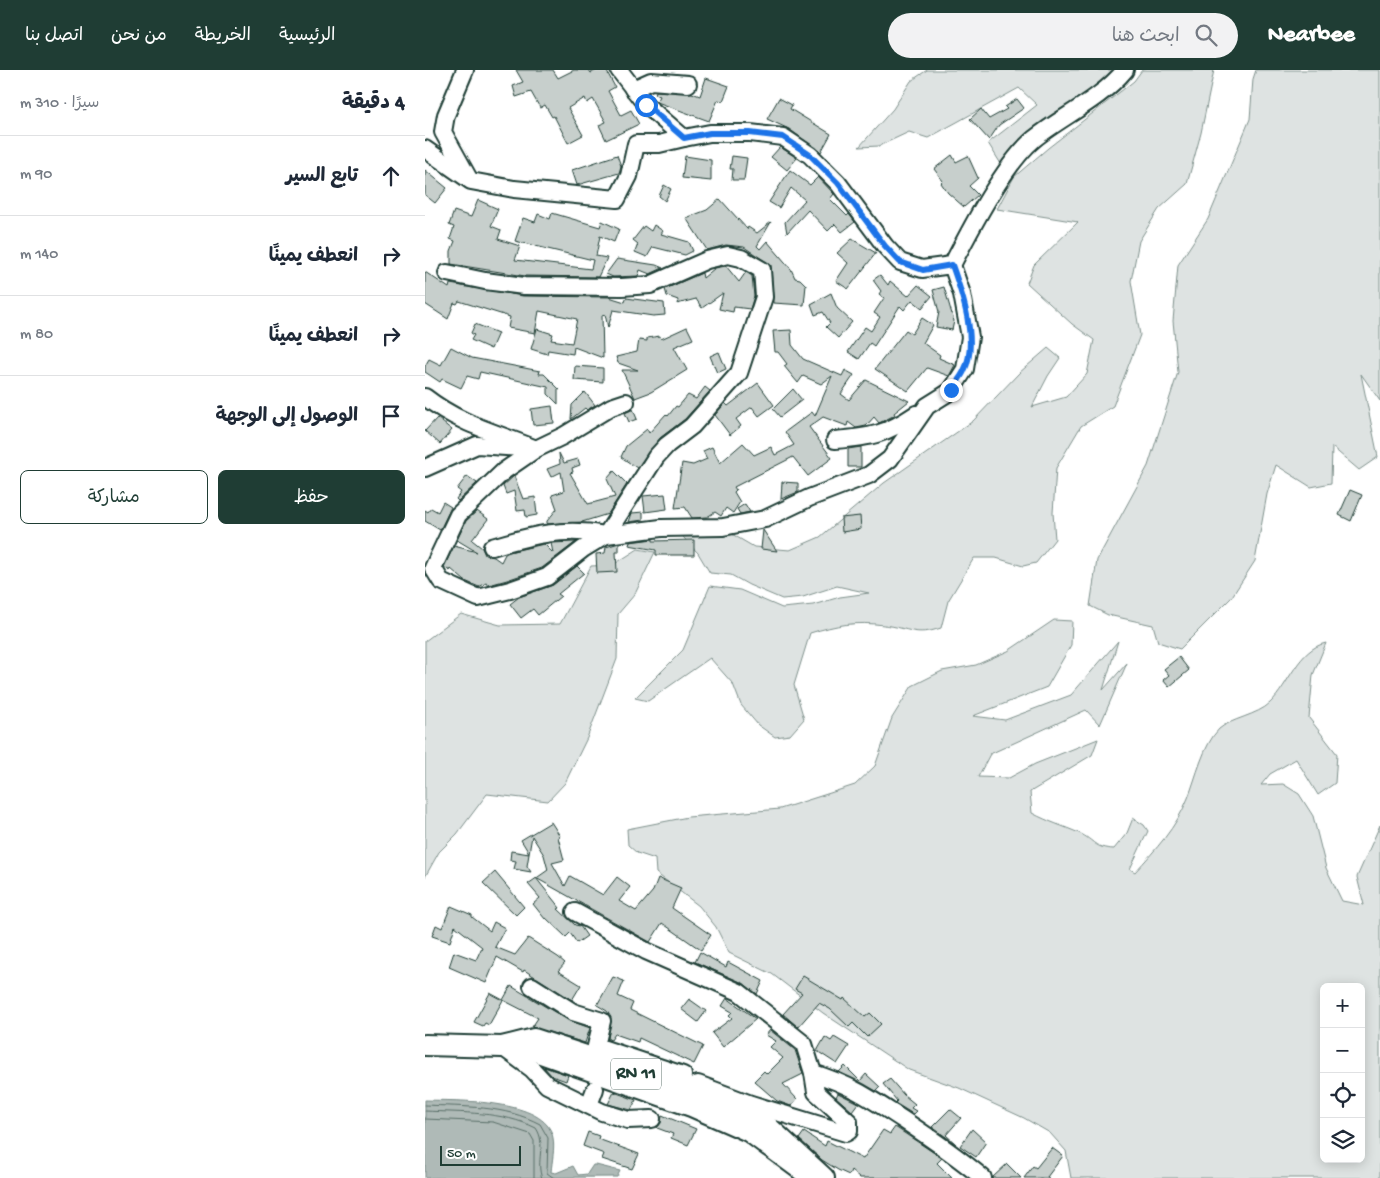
<!DOCTYPE html>
<html lang="ar">
<head>
<meta charset="utf-8">
<style>
	body { margin:0; font-family:"Gochi Hand","Playpen Sans Arabic",sans-serif; background:#f2f2f3; color:#1f2937; direction:rtl }
	.controls { position:absolute; right:15px; bottom:15px; display:grid; overflow:hidden; border-radius:8px; box-shadow:0 2px 12px #0003 }
	.controls button { width:45px; height:45px; display:grid; place-items:center; padding:0; border:0; border-bottom:1px solid #e0e1e3; background:#fff; color:#1f2937; font:25px sans-serif }
	.scale { position:absolute; left:15px; bottom:12px; width:81px; box-sizing:border-box; padding-left:5px; border:2px solid #1f3d34; border-top:0; font-size:14px; line-height:18px; white-space:nowrap; color:#1f3d34; -webkit-text-stroke:4px #fff; paint-order:stroke }
	.stop { position:absolute; width:15px; height:15px; margin:-11px; border:4px solid #1a73e8; border-radius:50%; background:#fff }
	.stop.end { background:#1a73e8; border-color:#fff; box-shadow:0 1px 5px #0008 }
	.list { margin:0; padding:0; list-style:none }
	h2 { display:flex; justify-content:space-between; align-items:center; height:65px; margin:0; padding:0 20px; font-size:21px }
	h2 small { font-size:16px; font-weight:400; color:#747a83 }
	.list li { display:grid; grid-template-columns:32px 1fr auto; gap:15px; align-items:center; box-sizing:border-box; height:80px; padding:0 20px; border-top:1px solid #e0e1e3 }
	.list b { display:block; font-size:19px; white-space:nowrap }
	.list em { font-size:16px; font-style:normal; color:#747a83 }
	.actions { display:flex; gap:10px; padding:15px 20px }
	.actions a { flex:1; padding:11px 0; border:1px solid #1f3d34; border-radius:8px; text-align:center; font-size:18px; color:#1f3d34 }
	.actions .main { background:#1f3d34; color:#fff }
	.icon { flex:none; width:28px; height:28px; fill:none; stroke:currentColor; stroke-width:2; stroke-linecap:round; stroke-linejoin:round }
	.map { position:relative; flex:none; width:955px; height:1108px; overflow:hidden; direction:ltr }
	header { display:flex; align-items:center; gap:30px; box-sizing:border-box; height:70px; padding:0 25px; background:#1f3d34; color:#fff }
	header strong { font-size:24px }
	nav { display:flex; gap:28px; margin-inline-start:auto; font-size:18px }
	.search { width:350px; height:45px; background:#f2f2f3; display:flex; align-items:center; gap:12px; box-sizing:border-box; padding:0 18px; border-radius:28px; color:#747a83; font-size:19px }
	main { display:flex }
	aside { flex:1; background:#fff }
	.map>svg:first-child { display:block }
	.green { fill:#dee3e2; stroke:#7e908b; fill-rule:evenodd }
	.water { fill:#afbab7; stroke:#758883 }
	.lines { fill:none; stroke-linecap:round; stroke-linejoin:round }
	.shore { stroke:#596f68; stroke-width:1 }
	.building { fill:#c7cfcc; stroke:#1f3d34 }
	.minor-casing { stroke:#1f3d34; stroke-width:20 }
	.major-casing { stroke:#1f3d34; stroke-width:24 }
	.minor { stroke:#fff; stroke-width:16 }
	.major { stroke:#fff; stroke-width:20 }
	.route { stroke:#1a73e8; stroke-width:6 }
	.labels { text-anchor:middle; dominant-baseline:central; stroke-width:4; stroke-linejoin:round; paint-order:stroke }
	.shield { fill:#fff; stroke:#627771; stroke-width:1 }
	.shield-label { font-size:18px; font-weight:bold; fill:#1f3d34 }
</style>
</head>
<body>
<header>
<strong>Nearbee</strong>
<div class="search"><svg class="icon" aria-label="search" viewBox="0 0 24 24"><circle cx="10" cy="10" r="6"/><path d="M15 15l6 6"/></svg>ابحث هنا</div>
<nav><a>الرئيسية</a><a>الخريطة</a><a>من نحن</a><a>اتصل بنا</a></nav>
</header>
<main>
<div class="map">
<svg width="955" height="1108" viewBox="0 0 955 1108">
	<rect width="100%" height="100%" fill="#fff"/>
	<filter id="ink" filterUnits="userSpaceOnUse"><feTurbulence type="fractalNoise" baseFrequency=".02" numOctaves="2"/><feDisplacementMap in="SourceGraphic" scale="10" xChannelSelector="R" yChannelSelector="G"/><feConvolveMatrix kernelMatrix="1 2 1 2 8 2 1 2 1" color-interpolation-filters="sRGB"/></filter>
	<g filter="url(#ink)">
		<g class="green">
			<path d="M502 0H690L673 16 628 48 576 94 563 73 612 35 594 18 503 68 484 62 454 76 434 77 468 39 486 11Z"/>
			<path d="M717 0H789L776 63 762 114 734 139 714 171 706 211 715 265 688 336 656 356 631 398 628 443 630 469 611 493 598 496 571 488H549L523 531 516 558C489 567 485 558 459 555 431 551 411 555 385 563L369 615 379 649 365 665 350 667 333 655 316 635 308 614 285 588 223 631 210 628 258 580 285 516 315 520 357 538 388 535 415 527 444 523 412 516 378 527 357 529 324 515 306 505 285 503 273 483 258 467 266 460 293 456 329 477 365 480 395 467 459 413 548 351 594 303 623 278 635 288 623 306 607 337 641 327 662 304 669 270 647 254 602 213 609 195 653 152 572 139 589 107 623 78 709 11Z"/>
			<path d="M831 0H955V331L936 304 953 387 934 400 907 377 906 413 886 417 851 395 842 424 830 491 806 528 755 579 733 572 728 555 683 545 665 536 672 490 723 396 753 302 748 251 753 195 783 149 825 49 828 9Z"/>
			<path d="M213 479 230 482 210 524 193 544 192 589 162 668 140 713 123 731 62 724 32 764 14 782 0 807V571L36 544 75 555 135 554 166 496 188 495Z"/>
			<path d="M629 550 647 551 646 575 622 617 548 646 580 650 646 625 693 571 678 620 702 593 675 655 661 640 565 684 553 707 584 708 610 694 673 669 667 685 605 722 607 743C624 752 638 756 654 763 671 771 668 778 689 779L702 763 708 748 719 755 723 761 705 799 710 802C731 779 751 758 763 728 771 708 778 675 794 659 805 649 833 645 845 633 864 615 873 579 901 573L888 605 884 648 912 684 910 713 893 725 871 689 845 704 836 715 858 714 874 724 888 746 901 798 917 831 939 835 932 807 955 755V1108H646L641 1081 625 1063 599 1048 534 1018 484 1000 398 943 347 904 304 883 291 857 274 836 231 803 230 789 212 783 203 775 202 759 263 747 355 739 430 715 450 696 467 648 487 616 517 601 551 595 583 581ZM899 917H936V1089H899Z"/>
		</g>
		<path class="water" d="M0 1030C30 1031 122 1028 128 1068 130 1078 127 1091 126 1102L131 1103 148 1096 153 1105 162 1104 168 1095H171L195 1101 192 1107 0 1108Z"/>
		<g class="lines">
			<g class="shore">
				<path d="M0 1035C39 1037 79 1035 115 1054L123 1068 122 1103 129 1108"/>
				<path d="M0 1041C37 1043 77 1041 111 1058 122 1074 110 1092 117 1108"/>
				<path d="M0 1049 68 1052 105 1064 109 1071V1108"/>
			</g>
		</g>
		<g class="building">
			<path d="M91 0H128L133 8 149 0H164L166 3 172 0H181L190 17 183 21 196 45 206 40 214 54 181 70 174 55 181 52 168 29 162 33 160 28 143 38 158 65 143 73 129 46 127 47 120 35 115 38 106 22 91 27 88 16 98 12Z"/>
			<path d="M281 8 304 16 298 31 293 30 284 51 232 32 235 26 230 24 231 21 267 23 275 26Z"/>
			<path d="M354 28 367 35 365 39 406 64 396 82 364 59 342 49Z"/>
			<path d="M592 29 599 38 574 55 564 70 545 49 556 39 564 49 582 39 580 37Z"/>
			<path d="M355 77 372 88 362 100 346 87Z"/>
			<path d="M192 85 196 96 194 103 152 115 147 100Z"/>
			<path d="M527 85 531 92 543 86 553 108 544 116 553 125 539 137 523 123 516 113 518 111 509 99Z"/>
			<path d="M260 86 286 90V111L257 108Z"/>
			<path d="M307 86 322 88 319 110H307L308 99H305Z"/>
			<path d="M0 100 22 118 10 133 0 125Z"/>
			<path d="M365 100 385 115 393 107 409 124 405 129 422 146 424 144 430 152 417 162 410 154 403 161 383 140 362 163 360 152 380 130 366 118 354 138 344 132Z"/>
			<path d="M239 115 246 119 240 131 234 126Z"/>
			<path d="M295 129 322 159 323 157 332 163 346 152 332 176 335 179 342 171 366 199 370 208 375 209 381 215 379 235 348 233 346 195 319 177 301 175 282 180 261 148 282 140Z"/>
			<path d="M53 130 73 139 66 156 76 160 73 169 95 176 90 190 166 199 168 190 90 171 98 148 110 152 113 144 125 149 127 143 175 157 177 151 194 159 189 172 175 166 171 186 182 188 173 207 100 206 26 194V181L30 171 25 169 29 157 24 155 29 141 46 147Z"/>
			<path d="M229 155 238 161 236 164 264 172 268 181 260 185 228 177 222 187 210 182 213 174 208 170 219 156 226 161Z"/>
			<path d="M427 169 451 183 423 219 411 211 423 193 412 183Z"/>
			<path d="M192 189 231 195 238 198 225 204 215 200 213 206 188 207 181 204Z"/>
			<path d="M301 196 314 212 321 202 327 206 329 226 325 239 309 237 308 242 294 239 298 223 277 238 271 229 252 234 253 230 242 226 240 219 277 203 278 208 290 198Z"/>
			<path d="M0 202 24 218 25 214 98 226 184 227 200 232 201 228 239 233 240 245 228 246 188 240 183 258 180 244 177 245 178 288 149 277 148 284 123 280 122 284 106 279 112 259 128 264 126 270 147 273 152 249 114 241 110 263 83 258 85 247 34 231 32 234 29 233 23 249 0 234Z"/>
			<path d="M455 205 463 215 465 211 483 226 493 215 507 226 497 238 487 230 479 240 475 236 449 276 445 273 434 289 423 282 440 257 446 261 455 247 449 243 459 228 454 224 456 221 448 210Z"/>
			<path d="M519 217 529 251 527 260 511 257 514 242 508 220Z"/>
			<path d="M406 223 412 238 427 252 413 268 401 257 405 253 398 242 390 245 386 234Z"/>
			<path d="M497 248 508 255 498 273 515 285 514 288 530 295 524 306 502 298 483 321 450 299 481 260 487 264Z"/>
			<path d="M50 254 73 263 66 279 46 270 49 265 46 263Z"/>
			<path d="M262 257 268 269 249 277 262 300 226 322 210 328 197 300H213L193 293 191 287 212 282 214 270 222 271V268L235 266 236 269Z"/>
			<path d="M366 260 367 275 378 289 417 306 420 300 429 305 416 324 424 330 441 310 484 331 469 343 470 345 454 353 449 347 441 356 431 358 423 352 422 356 398 347 384 357 407 388 383 406 368 387 309 417 311 420 309 422 315 432 308 443 301 438 296 446 290 442 282 447 267 448 260 437 250 438 257 393 268 395 282 389 278 381 287 377 295 393 318 373 329 385 346 377 350 385 369 375 360 362 387 342 390 346 407 306 396 314 378 306 373 313 359 296 362 294 353 282H350L348 261Z"/>
			<path d="M26 277 47 288 115 301 114 304H119L135 320 133 319V334L123 324V317L55 302 53 309 42 306 36 318 17 309 15 312 0 302V296L4 289 16 295Z"/>
			<path d="M294 282 301 299 292 303 285 286Z"/>
			<path d="M150 296 178 298V312L149 310Z"/>
			<path d="M333 313 349 335 334 346 327 337 311 349 316 356 305 365 290 345 300 333 303 336Z"/>
			<path d="M280 317 285 321 260 349 235 368 212 398 196 387 201 376 222 359 224 363 241 344 243 346 251 336 253 337 263 325 271 329Z"/>
			<path d="M368 319 377 330 355 347 348 339Z"/>
			<path d="M160 322 170 335 162 340 160 338 146 349 147 335Z"/>
			<path d="M127 336 129 353 108 355 106 339Z"/>
			<path d="M208 339 212 349 204 352 200 343Z"/>
			<path d="M12 348 27 360 15 374 0 361Z"/>
			<path d="M436 377V397H423V379Z"/>
			<path d="M134 383 139 393 153 389 155 395 147 398 148 402 145 403 163 434 190 427 182 409 189 401 202 414 183 444 157 452 122 454V451L132 439 127 425 139 421 136 402 126 407 122 399 135 394Z"/>
			<path d="M42 406 52 413 33 431 31 429 36 422 32 419Z"/>
			<path d="M89 406 98 429 110 427 112 445 101 447 100 440 92 441 89 421 81 424 78 416Z"/>
			<path d="M357 412 373 413V422L356 429Z"/>
			<path d="M925 420 937 425 926 451 914 445Z"/>
			<path d="M240 424 242 439 220 442 218 426Z"/>
			<path d="M18 432 26 437 15 460 0 451V440L3 442 6 438 13 442Z"/>
			<path d="M320 434 325 442 315 444 312 439Z"/>
			<path d="M52 441 63 449 47 470 57 478 60 485 69 487 76 492 80 484 84 482 119 474 128 483 126 473 151 472 117 498 82 510 64 515 61 513 54 517 40 511 26 499 25 501 19 497 29 476 52 482 32 470 41 451Z"/>
			<path d="M218 442V450L204 452 207 443Z"/>
			<path d="M435 446 436 459 417 462 416 448Z"/>
			<path d="M338 460 352 481 336 479Z"/>
			<path d="M228 469V471L269 470V485H231V480L204 475 205 472Z"/>
			<path d="M194 473V482H191L192 502 172 503 171 484 180 483 181 477Z"/>
			<path d="M152 496 159 503 133 524 136 526 113 545 108 539 96 548 85 534 94 527 128 515Z"/>
			<path d="M754 587 764 600 744 617 738 610 744 605 739 599Z"/>
			<path d="M126 752 135 766 133 767 139 790 127 793 140 816 145 806 178 825 192 807 205 817 194 831 211 841 228 821 233 808 256 818 247 838 286 865 276 880 237 853 225 872 111 808 135 838 133 839 150 855 155 856 162 866 152 873 145 863 141 867 121 848 120 849 108 834 115 828 103 814 123 800 119 785 107 766 104 783 96 770Z"/>
			<path d="M86 781 104 784 102 796 106 802 89 799 91 791 85 790Z"/>
			<path d="M70 802 99 837 91 845 58 813Z"/>
			<path d="M26 836 47 845V847L65 861 69 852 80 858 70 877 90 885 103 868 133 887 140 893 133 901 156 915 147 930 99 900 98 902 72 887 61 913 24 897 29 882 51 890 57 877 30 856 25 872 7 866 11 855 17 858Z"/>
			<path d="M275 882 301 897 303 892 338 911 332 924 318 913 270 892Z"/>
			<path d="M378 906 418 930 419 928 440 947 445 943 456 954 442 967 428 953 424 957 405 939 394 933 373 957 358 944 377 923 370 919Z"/>
			<path d="M188 907 199 911 193 926 208 933 205 940 278 976 269 994 214 968 213 972 190 964 186 970 183 969 186 948 182 941 172 935Z"/>
			<path d="M86 916 143 950 165 958 160 973 107 957 113 948 78 930Z"/>
			<path d="M65 923 78 930 64 955 60 953 58 956 49 952Z"/>
			<path d="M302 928 331 949 298 977 287 963 307 948 304 945 307 942 297 936Z"/>
			<path d="M264 929 281 941 273 952 256 939Z"/>
			<path d="M345 960 370 980 378 1004 358 1014 372 1029 366 1036 352 1031 329 1011 339 1001 342 1004 358 988 345 977 351 971 341 965Z"/>
			<path d="M400 967 406 971 409 967 424 976 412 994 392 981Z"/>
			<path d="M420 996 435 1011 441 1004 455 1017 451 1021 414 1002Z"/>
			<path d="M119 997 143 1005 141 1011 127 1006Z"/>
			<path d="M465 1009 479 1025 490 1034 486 1038 491 1041 488 1044 470 1033 472 1031 458 1014Z"/>
			<path d="M189 1022 211 1030 206 1040 183 1034Z"/>
			<path d="M413 1023 433 1033 427 1041 411 1027Z"/>
			<path d="M525 1039 536 1048 521 1065 531 1074 507 1057Z"/>
			<path d="M237 1045 271 1059 263 1075 246 1068 248 1064 232 1058 236 1053Z"/>
			<path d="M470 1057 517 1088 512 1093 527 1108H435L426 1100 424 1105 413 1100 397 1090 374 1069 379 1062 400 1076 402 1071 438 1089 458 1060 465 1064Z"/>
			<path d="M547 1059 561 1072 551 1087 535 1076Z"/>
			<path d="M163 1062 174 1066 173 1069 214 1084 207 1099 177 1089 179 1084 158 1076Z"/>
			<path d="M627 1078 638 1086 622 1107 624 1108H599L608 1096 611 1098Z"/>
			<path d="M582 1094 596 1108H568V1107Z"/>
		</g>
		<g class="lines">
			<defs>
				<g id="minor">
					<path d="M40 0 21 45 18 62 43 107"/>
					<path d="M208 19 226 11 263 14"/>
					<path d="M0 79 46 111 89 119 192 129 204 106 211 74H234L259 68"/>
					<path d="M527 195C545 160 579 94 609 69 639 45 675 30 700 0"/>
					<path d="M22 203 60 211 99 216 197 217 225 215 282 190 303 185 316 188 337 200 339 227 314 303 267 356 242 375 231 387 181 465C139 457 107 465 67 477"/>
					<path d="M0 327C36 355 70 362 111 379L79 401 33 445 8 498 16 511 53 528 85 520 122 507 158 479 181 465 236 458 298 457 340 449 384 428 444 405 465 389 502 336 526 321 540 299 545 267 537 224 527 195 497 199 475 192 460 176 413 113 385 85 358 67 325 63H285L259 68 221 35 194 0"/>
					<path d="M410 370C446 367 460 365 491 344"/>
					<path d="M0 398 52 375 111 379 138 366 186 337 201 332"/>
					<path d="M150 842 221 881 314 922 379 974 388 1003"/>
					<path d="M107 916 148 942 177 951 171 976 258 1005 257 1020 273 1014 326 1034 421 1063 424 1061V1052L391 1022 388 1003C429 1016 446 1029 480 1051 507 1069 533 1087 558 1108"/>
					<path d="M79 977 107 982 266 1038 323 1063 384 1108"/>
					<path d="M80 979 107 999 122 1015 177 1042 203 1050 227 1049"/>
					<path d="M164 1035 170 1019"/>
				</g>
				<path id="major" d="M0 975 77 977 109 969 173 990 339 1053 399 1108"/>
			</defs>
			<use href="#minor" class="minor-casing"/>
			<use href="#major" class="major-casing"/>
			<use href="#minor" class="minor"/>
			<use href="#major" class="major"/>
		</g>
	</g>
	<g class="lines" filter="url(#ink)">
		<path class="route" d="M221 35 259 68 285 63H325L358 67 385 85 413 113 460 176 475 192 498 200 527 195C537 223 554 272 539 301 536 308 530 314 526 320"/>
	</g>
	<g class="labels">
		<rect class="shield" x="186" y="988.5" width="50" height="31" rx="4"/>
		<g class="shield-label">
			<text x="211" y="1004">RN 11</text>
		</g>
	</g>
</svg>
<div class="controls">
<button>+</button>
<button>−</button>
<button><svg class="icon" aria-label="locate" viewBox="0 0 24 24"><circle cx="12" cy="12" r="6"/><path d="M12 2v4M12 18v4M2 12h4M18 12h4"/></svg></button>
<button><svg class="icon" aria-label="layers" viewBox="0 0 24 24"><path d="M12 4l9 5-9 5-9-5zM3 14l9 5 9-5"/></svg></button>
</div>
<div class="scale">50 m</div>
<div class="stop" style="left:221px;top:35px"></div>
<div class="stop end" style="left:526px;top:320px"></div>
</div>
<aside>
<h2>4 دقيقة<small>سيرًا · 310 m</small></h2>
<ul class="list">
<li><svg class="icon" aria-label="ahead" viewBox="0 0 24 24"><path d="M12 20V5M6 11l6-6 6 6"/></svg><div><b>تابع السير</b></div><em>90 m</em></li>
<li><svg class="icon" aria-label="right" viewBox="0 0 24 24"><path d="M7 20v-9h11M14 6l5 5-5 5"/></svg><div><b>انعطف يمينًا</b></div><em>140 m</em></li>
<li><svg class="icon" aria-label="right" viewBox="0 0 24 24"><path d="M7 20v-9h11M14 6l5 5-5 5"/></svg><div><b>انعطف يمينًا</b></div><em>80 m</em></li>
<li><svg class="icon" aria-label="arrive" viewBox="0 0 24 24"><path d="M6 21V4h12l-3 4 3 4H6"/></svg><div><b>الوصول إلى الوجهة</b></div></li>
</ul>
<div class="actions"><a class="main">حفظ</a><a>مشاركة</a></div>
</aside>
</main>
</body>
</html>
